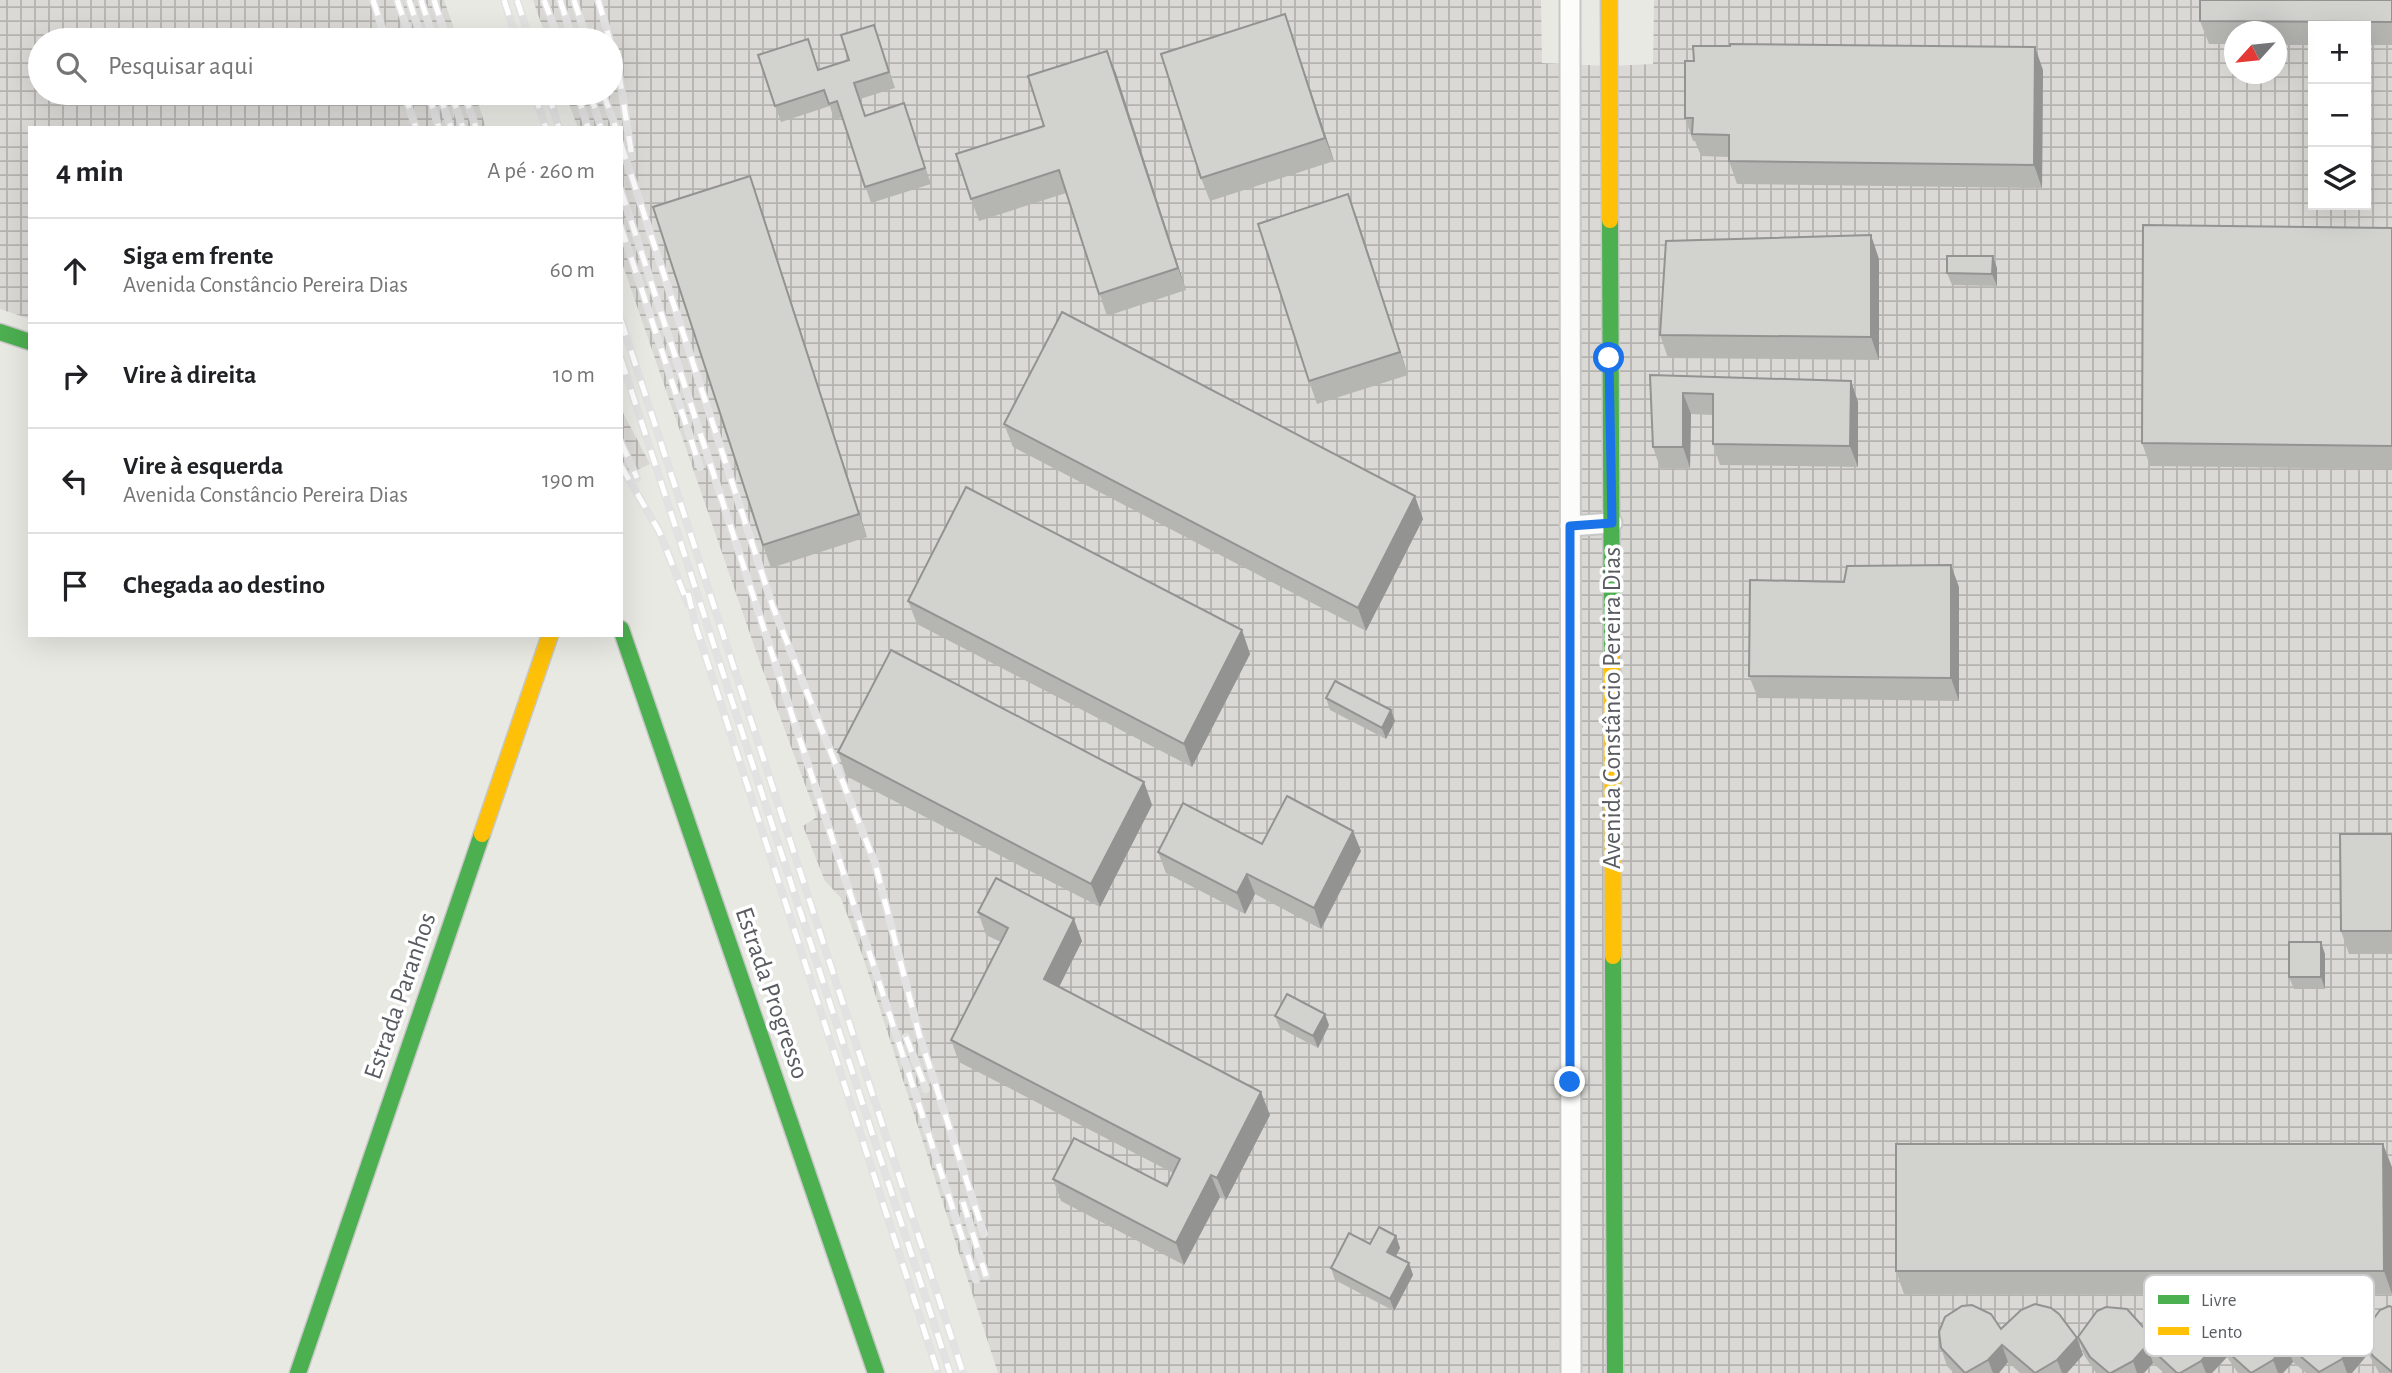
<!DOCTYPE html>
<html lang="pt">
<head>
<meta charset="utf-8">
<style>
	body { margin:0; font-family:"Alegreya Sans",sans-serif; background:#f2f2f2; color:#202124 }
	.controls { position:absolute; right:21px; top:21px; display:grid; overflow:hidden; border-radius:0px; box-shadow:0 7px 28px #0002 }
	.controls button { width:63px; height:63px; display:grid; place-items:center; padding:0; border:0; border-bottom:2px solid #e0e0e0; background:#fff; color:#202124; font:35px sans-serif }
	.compass { position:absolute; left:2224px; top:21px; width:63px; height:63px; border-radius:50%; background:#fff; box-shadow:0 7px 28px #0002; rotate:243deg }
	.stop { position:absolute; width:21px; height:21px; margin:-16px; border:5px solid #1a73e8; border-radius:50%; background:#fff }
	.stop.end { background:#1a73e8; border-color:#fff; box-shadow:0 2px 7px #0008 }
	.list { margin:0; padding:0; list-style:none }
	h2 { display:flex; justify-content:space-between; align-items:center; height:91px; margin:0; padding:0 28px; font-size:30px }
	h2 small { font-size:23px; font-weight:400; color:#757577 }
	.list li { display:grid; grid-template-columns:46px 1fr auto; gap:21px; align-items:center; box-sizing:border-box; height:105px; padding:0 28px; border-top:2px solid #e0e0e0 }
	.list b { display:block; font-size:26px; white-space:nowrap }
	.list p { margin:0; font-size:23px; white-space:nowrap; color:#757577 }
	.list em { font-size:23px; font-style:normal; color:#757577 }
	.icon { flex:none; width:38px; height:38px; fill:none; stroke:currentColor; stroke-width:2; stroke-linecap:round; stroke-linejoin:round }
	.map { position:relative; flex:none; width:2392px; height:1373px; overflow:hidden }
	.search { position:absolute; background:#fff; box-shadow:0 7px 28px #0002; left:28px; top:28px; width:595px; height:77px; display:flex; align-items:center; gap:18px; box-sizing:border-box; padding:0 24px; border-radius:38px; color:#757577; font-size:26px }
	.panel { position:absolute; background:#fff; box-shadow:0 7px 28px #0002; left:28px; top:126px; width:595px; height:511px; border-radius:0px }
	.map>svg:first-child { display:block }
	.industrial { fill:url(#industrial-grid); fill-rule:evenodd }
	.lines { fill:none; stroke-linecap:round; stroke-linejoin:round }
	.street-casing { stroke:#c6c7c6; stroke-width:23 }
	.fast-casing { stroke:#c7c7c7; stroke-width:19 }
	.slow-casing { stroke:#c7c7c7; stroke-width:19 }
	.street { stroke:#fcfcfb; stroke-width:19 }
	.fast { stroke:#4caf50; stroke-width:16 }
	.slow { stroke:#ffc107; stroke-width:16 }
	.rail-casing { stroke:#e1e2e1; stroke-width:8 }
	.rail { stroke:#fff; stroke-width:5; stroke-dasharray:16; stroke-linecap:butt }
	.wall { fill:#b5b5b2 }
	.shaded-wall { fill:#939391 }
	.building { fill:#d2d2cf; stroke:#939391; stroke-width:2 }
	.route { stroke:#1a73e8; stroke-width:9 }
	.labels { text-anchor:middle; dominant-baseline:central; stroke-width:7; stroke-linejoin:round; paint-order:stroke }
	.street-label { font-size:26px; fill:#595c61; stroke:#fff }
	.key { fill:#fff; stroke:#cdced0; stroke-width:2 }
	.key-label { font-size:19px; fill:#595c61 }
</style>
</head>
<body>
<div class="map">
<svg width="2392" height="1373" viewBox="0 0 2392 1373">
	<defs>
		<pattern id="industrial-grid" width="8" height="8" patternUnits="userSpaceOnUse" patternTransform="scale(1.75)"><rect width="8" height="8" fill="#dad9d5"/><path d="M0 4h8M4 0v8" fill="none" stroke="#b4b3b0"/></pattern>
	</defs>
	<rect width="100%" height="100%" fill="#e9e9e4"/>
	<g class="industrial">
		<path d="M0 0H444L458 40H40V93H475L486 128H30V319L0 309Z"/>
		<path d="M533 0H1541L1542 63 1609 66 1653 64 1654 0H2392V1373H998L864 960 841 898 825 881 803 826 817 817 759 660 621 260V128H578L565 93H611V40H547ZM2313 26H2366V205H2313ZM2234 32H2276V74H2234Z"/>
		<path d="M621 409 650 464 621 477Z"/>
	</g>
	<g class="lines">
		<defs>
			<g id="street">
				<path d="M1570 0 1571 1373"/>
				<path d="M1570 526 1612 523"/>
			</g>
			<g id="fast">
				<path d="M1610 220 1612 658"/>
				<path d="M0 332 30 342"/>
				<path d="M621 629 876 1373"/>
				<path d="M1613 956 1615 1373"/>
				<path d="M298 1373 482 834"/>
			</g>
			<g id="slow">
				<path d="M1609 0 1610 220"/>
				<path d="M1612 658 1613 956"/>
				<path d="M482 834 550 635"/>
			</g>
		</defs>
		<use href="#street" class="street-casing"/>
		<use href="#fast" class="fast-casing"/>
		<use href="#slow" class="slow-casing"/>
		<use href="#street" class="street"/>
		<use href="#fast" class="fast"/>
		<use href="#slow" class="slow"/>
		<defs>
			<g id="rail">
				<path d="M373 0 386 40"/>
				<path d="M397 0 411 40"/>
				<path d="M409 0 422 40"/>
				<path d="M421 0 434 40"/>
				<path d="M434 0 447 40"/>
				<path d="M504 0 517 40"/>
				<path d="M517 0 530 40"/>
				<path d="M544 0 559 40"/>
				<path d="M560 0 573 40"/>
				<path d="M574 0 587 40"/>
				<path d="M598 0 610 40"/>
				<path d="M611 42 618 67 632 157"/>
				<path d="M404 93 416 128"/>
				<path d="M428 93 439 128"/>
				<path d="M439 93 451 128"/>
				<path d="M451 93 463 128"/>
				<path d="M464 93 476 128"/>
				<path d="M534 93 546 128"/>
				<path d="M548 93 559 128"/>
				<path d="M577 93 588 128"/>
				<path d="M590 93 601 128"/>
				<path d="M603 93 616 128"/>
				<path d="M621 144 773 607 875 863 919 1034 984 1234"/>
				<path d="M621 190 976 1280"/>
				<path d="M621 227 700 467"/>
				<path d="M621 320 963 1373"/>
				<path d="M621 359 950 1373"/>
				<path d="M621 442 637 478"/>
				<path d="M621 466 659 531 688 604"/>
				<path d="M688 593 696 627 938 1373"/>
				<path d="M906 1037 926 1089"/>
				<path d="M963 1202 986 1276"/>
			</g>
		</defs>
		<use href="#rail" class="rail-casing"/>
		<use href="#rail" class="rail"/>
	</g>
	<g class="wall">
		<path d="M2392 0V45H2366V26H2313V45H2277V32H2235V44H2209L2200 21Z"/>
		<path d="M1293 37 1334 161 1210 201 1201 178Z"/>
		<path d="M880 41 895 88 860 99 865 116 904 103 931 184 871 203 842 117 834 120 830 106 781 122 775 106Z"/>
		<path d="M1107 51 1186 290 1107 316 1066 193 979 221 971 199 1044 126Z"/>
		<path d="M2043 70 2042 188 1737 184 1729 161V157L1701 156 1695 141H1693L1685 118Z"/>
		<path d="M750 176 867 537 771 568 763 545Z"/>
		<path d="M1348 194 1408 375 1317 404 1309 381Z"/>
		<path d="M2392 228V469L2150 466 2142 443Z"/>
		<path d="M1879 259V360L1668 358 1660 335Z"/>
		<path d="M1997 268V286L1952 285 1947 273Z"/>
		<path d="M1650 375 1851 381 1858 402V467L1720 465 1713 444V415L1691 414 1690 468H1660L1653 447Z"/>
		<path d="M1004 424 1423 519 1366 631 1013 447Z"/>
		<path d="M1844 582 1959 587V701L1758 698 1749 676Z"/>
		<path d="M908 601 1242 630 1250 654 1192 767 917 624Z"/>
		<path d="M1326 698 1391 710 1395 721 1386 739 1330 710Z"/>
		<path d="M838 752 1144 782 1152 805 1100 907 846 776Z"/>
		<path d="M2392 834V954H2349L2341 931Z"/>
		<path d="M1262 844 1361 851 1321 929 1255 894 1245 914 1166 873 1158 852Z"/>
		<path d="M978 912 1082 941 1059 987 1270 1115 1226 1200 1220 1197 1184 1265 1061 1201 1053 1179 1167 1186 1173 1173 959 1062 951 1040 1001 942 986 935Z"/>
		<path d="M2325 954V989H2294L2289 977Z"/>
		<path d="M1275 1016 1329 1025 1318 1048 1280 1028Z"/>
		<path d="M2392 1167V1294H1904L1896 1271Z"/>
		<path d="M1396 1236 1400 1248 1396 1256 1409 1263 1413 1275 1394 1311 1335 1280 1331 1268 1370 1244Z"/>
		<path d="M2392 1307V1373H2379L2368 1353 2361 1336Z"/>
		<path d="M2286 1328 2361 1337 2368 1354 2352 1373H2306L2293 1362 2283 1373H2238L2227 1357 2212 1373H2164L2153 1363 2144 1373H2096L2084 1355 2078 1337 2145 1329 2219 1336Z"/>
		<path d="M2001 1329 2077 1338 2083 1355 2067 1373H2020L2008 1362 1999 1373H1954L1947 1366 1941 1348Z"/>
	</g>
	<g class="shaded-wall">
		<path d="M1285 14 1293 37 1334 161 1325 138Z"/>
		<path d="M2035 47 2043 70 2042 188 2034 165Z"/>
		<path d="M1107 51 1116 73 1186 290 1178 268Z"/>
		<path d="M750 176 758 199 867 537 859 514Z"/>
		<path d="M1348 194 1357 218 1408 375 1400 352Z"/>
		<path d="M1871 235 1879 259V360L1871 337Z"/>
		<path d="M1993 256 1997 268V286L1992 274Z"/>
		<path d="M1851 381 1858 402V467L1850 446Z"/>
		<path d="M1683 393 1691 414 1690 468 1683 447Z"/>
		<path d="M1415 496 1423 519 1366 631 1358 608Z"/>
		<path d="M1951 565 1959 587V701L1951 678Z"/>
		<path d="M1242 630 1250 654 1192 767 1184 744Z"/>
		<path d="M1391 710 1395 721 1386 739 1382 728Z"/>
		<path d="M1144 782 1152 805 1100 907 1091 884Z"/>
		<path d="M1353 831 1361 851 1321 929 1314 908Z"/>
		<path d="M1247 874 1255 894 1245 914 1237 893Z"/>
		<path d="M1074 919 1082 941 1052 1001 1044 979Z"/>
		<path d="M2321 942 2325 954V989L2321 977Z"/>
		<path d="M1325 1014 1329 1025 1318 1048 1313 1036Z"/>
		<path d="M1261 1092 1270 1115 1226 1200 1217 1178Z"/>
		<path d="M2383 1144 2392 1167V1294L2384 1271Z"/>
		<path d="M1211 1175 1220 1197 1184 1265 1176 1243Z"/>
		<path d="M1396 1236 1400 1248 1392 1264 1387 1252Z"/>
		<path d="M1409 1263 1413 1275 1394 1311 1390 1299Z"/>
		<path d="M2361 1337 2368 1354 2352 1373H2347L2342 1359Z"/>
		<path d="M2077 1338 2083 1355 2067 1373H2062L2057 1360Z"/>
		<path d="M2221 1339 2227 1357 2212 1373H2206L2201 1361Z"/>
		<path d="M2002 1345 2008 1362 1999 1373H1993L1988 1360Z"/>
		<path d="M2147 1345 2153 1363 2144 1373H2137L2133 1361Z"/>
		<path d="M2287 1345 2293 1362 2283 1373H2278L2273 1360Z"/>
	</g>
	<g class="building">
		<path d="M2200 0H2392V22L2200 21Z"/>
		<path d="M1285 14 1325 138 1201 178 1161 54Z"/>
		<path d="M874 25 889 72 854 83 865 116 904 103 925 168 865 187 837 101 829 104 824 90 775 106 758 55 808 39 818 70 849 60 841 35Z"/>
		<path d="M1730 44 2035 47 2034 165 1729 161V135L1692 134 1693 118H1685V61H1694L1693 46H1730Z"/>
		<path d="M1107 51 1178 268 1099 294 1059 170 971 199 956 154 1044 126 1028 76Z"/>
		<path d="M750 176 859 514 763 545 653 207Z"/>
		<path d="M1348 194 1400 352 1309 381 1258 224Z"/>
		<path d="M2143 225 2392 228V446L2142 443Z"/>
		<path d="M1871 235V337L1660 335 1666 241Z"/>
		<path d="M1947 256H1993L1992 274 1947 273Z"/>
		<path d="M1062 312 1415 496 1358 608 1004 424Z"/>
		<path d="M1650 375 1851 381 1850 446 1713 444V394L1683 393V447H1653Z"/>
		<path d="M966 487 1242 630 1184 744 908 601Z"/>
		<path d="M1951 565V678L1749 676 1750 580 1844 582 1847 566Z"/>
		<path d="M891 650 1144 782 1091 884 838 752Z"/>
		<path d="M1335 681 1391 710 1382 728 1326 698Z"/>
		<path d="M1287 796 1353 831 1314 908 1247 874 1237 893 1158 852 1183 803 1262 844Z"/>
		<path d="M2340 834H2392V931H2341Z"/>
		<path d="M996 878 1074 919 1044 979 1261 1092 1217 1178 1211 1175 1176 1243 1053 1179 1074 1138 1167 1186 1180 1159 951 1040 1008 928 978 912Z"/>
		<rect x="2289" y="942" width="32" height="35"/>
		<path d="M1287 994 1325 1014 1313 1036 1275 1016Z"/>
		<path d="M1896 1144H2383L2384 1271H1896Z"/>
		<path d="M1379 1227 1396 1236 1387 1252 1409 1263 1390 1299 1331 1268 1349 1233 1370 1244Z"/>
		<path d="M2252 1303 2276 1314 2286 1328 2306 1309 2321 1303 2344 1313 2361 1337 2342 1359 2319 1372 2287 1345 2273 1360 2251 1373 2231 1355 2221 1339 2201 1361 2180 1373H2177L2147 1345 2133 1361 2111 1373H2109L2090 1357 2078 1337 2097 1311 2106 1307 2127 1309 2145 1329 2165 1311 2185 1306 2204 1315 2219 1336 2230 1317Z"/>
		<path d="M2035 1304 2051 1308 2059 1314 2077 1338 2057 1360 2035 1373 2002 1345 1988 1360 1965 1373 1941 1348 1939 1332 1945 1317 1962 1306 1972 1305 1991 1314 2001 1329 2021 1310Z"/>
		<path d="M2389 1306 2392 1307V1372L2373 1356 2361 1336 2380 1310Z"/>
	</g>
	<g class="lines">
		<path class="route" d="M1570 1082V526L1612 523 1609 358"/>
	</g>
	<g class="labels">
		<g class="street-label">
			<text transform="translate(1612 708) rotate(-90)">Avenida Constâncio Pereira Dias</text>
			<text transform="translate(772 993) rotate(71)">Estrada Progresso</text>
			<text transform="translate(400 996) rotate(-71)">Estrada Paranhos</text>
		</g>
	</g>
	<rect x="2144" y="1275" width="230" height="81" rx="10" class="key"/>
	<rect x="2158" y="1295" width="31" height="9" fill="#4caf50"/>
	<rect x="2158" y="1327" width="31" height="8" fill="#ffc107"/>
	<g class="key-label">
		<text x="2201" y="1306">Livre</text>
		<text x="2201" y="1338">Lento</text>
	</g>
</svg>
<div class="controls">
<button>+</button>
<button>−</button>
<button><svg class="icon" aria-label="layers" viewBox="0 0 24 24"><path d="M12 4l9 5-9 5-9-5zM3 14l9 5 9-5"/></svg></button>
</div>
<svg class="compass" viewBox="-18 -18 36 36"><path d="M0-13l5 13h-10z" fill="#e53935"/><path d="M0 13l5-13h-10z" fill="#757577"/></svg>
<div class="stop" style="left:1609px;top:358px"></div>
<div class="stop end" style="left:1570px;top:1082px"></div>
<div class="search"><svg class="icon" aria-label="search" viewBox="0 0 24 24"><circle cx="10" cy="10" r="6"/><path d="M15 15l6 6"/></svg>Pesquisar aqui</div>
<section class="panel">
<h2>4 min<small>A pé · 260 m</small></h2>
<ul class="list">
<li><svg class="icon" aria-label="ahead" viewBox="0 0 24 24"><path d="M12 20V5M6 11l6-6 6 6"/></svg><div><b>Siga em frente</b><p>Avenida Constâncio Pereira Dias</p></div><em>60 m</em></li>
<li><svg class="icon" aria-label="right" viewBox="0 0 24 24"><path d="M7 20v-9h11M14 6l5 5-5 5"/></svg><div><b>Vire à direita</b></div><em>10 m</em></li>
<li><svg class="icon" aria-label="left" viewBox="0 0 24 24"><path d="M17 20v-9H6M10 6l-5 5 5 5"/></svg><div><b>Vire à esquerda</b><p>Avenida Constâncio Pereira Dias</p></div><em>190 m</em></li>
<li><svg class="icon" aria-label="arrive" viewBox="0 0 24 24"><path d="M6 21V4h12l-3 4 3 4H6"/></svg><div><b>Chegada ao destino</b></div></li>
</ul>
</section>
</div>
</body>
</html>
